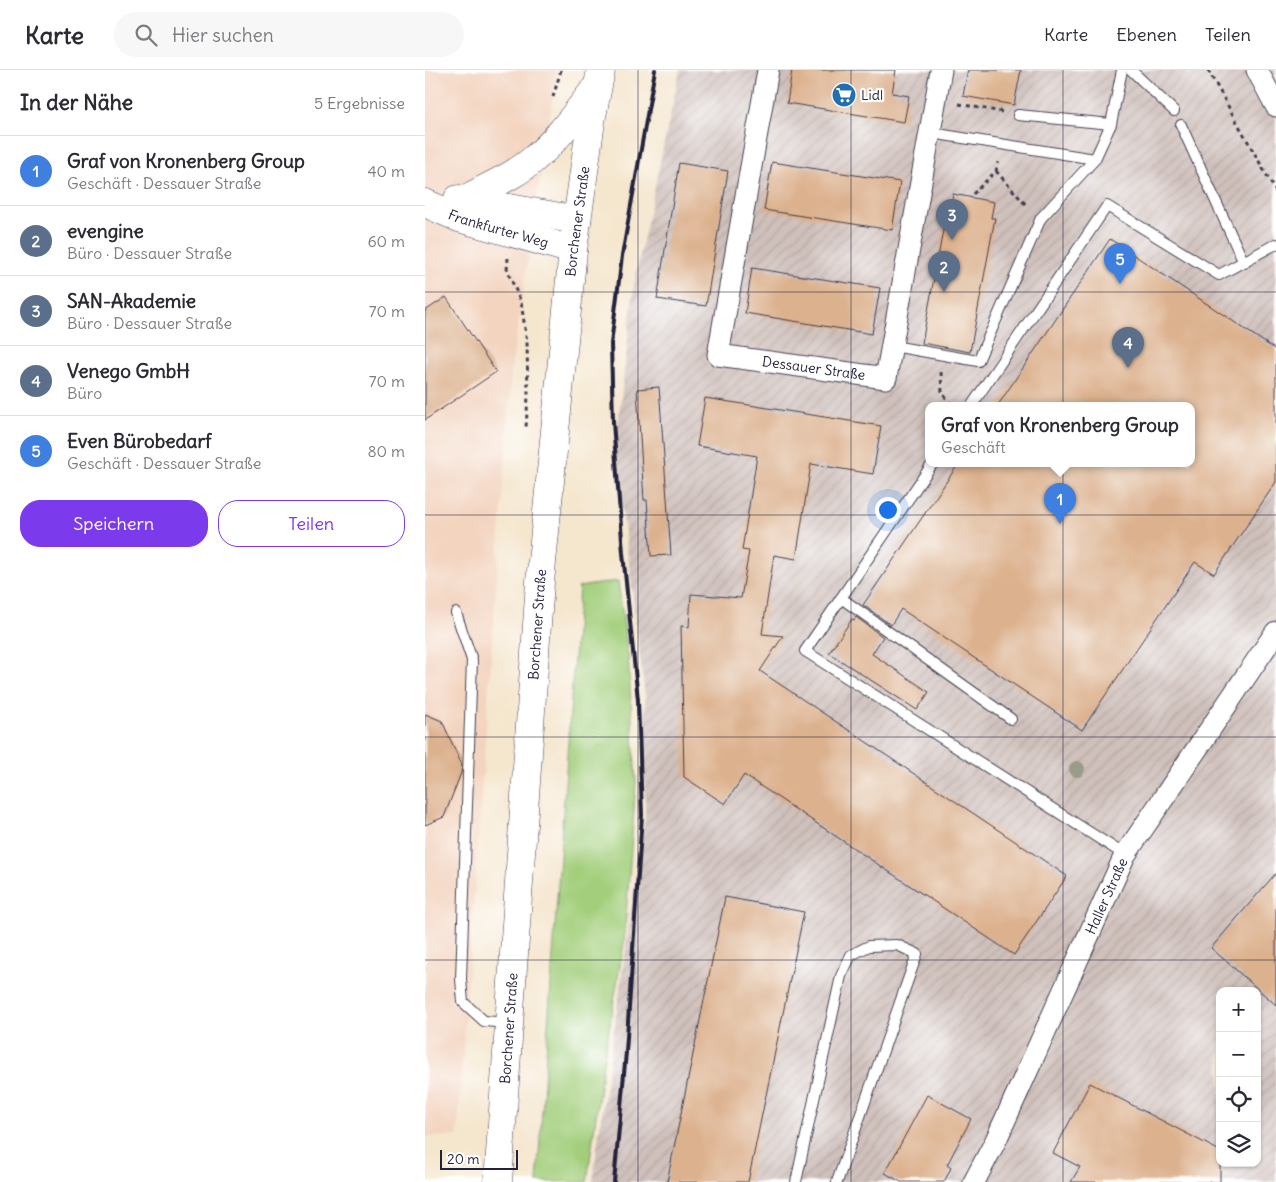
<!DOCTYPE html>
<html lang="de">
<head>
<meta charset="utf-8">
<style>
	body { margin:0; font-family:Delius,sans-serif; background:#f7f7f7; color:#2b2b33 }
	.controls { position:absolute; right:15px; bottom:15px; display:grid; overflow:hidden; border-radius:10px; box-shadow:0 1px 4px #0004 }
	.controls button { width:45px; height:45px; display:grid; place-items:center; padding:0; border:0; border-bottom:1px solid #e1e1e2; background:#fff; color:#2b2b33; font:25px sans-serif }
	.scale { position:absolute; left:15px; bottom:12px; width:78px; box-sizing:border-box; padding-left:5px; border:2px solid #22223b; border-top:0; font-size:14px; line-height:18px; white-space:nowrap; color:#22223b; -webkit-text-stroke:4px #fff; paint-order:stroke }
	.you { position:absolute; left:462px; top:439px; width:18px; height:18px; margin:-12px; border:4px solid #fff; border-radius:50%; background:#1a73e8; box-shadow:0 0 0 8px #1a73e833 }
	.badge { display:grid; place-items:center; width:32px; height:32px; border-radius:50%; background:#7c3aed; color:#fff; font-size:16px; font-weight:700 }
	.pin { position:absolute; translate:-50% -41px; filter:drop-shadow(0 1px 2px #0008) }
	.pin::after { content:''; position:absolute; top:26px; width:18px; height:15px; background:inherit; clip-path:polygon(0 0,100% 0,50% 100%) }
	.popup { position:absolute; left:500px; top:332px; width:270px; height:65px; box-sizing:border-box; display:grid; place-content:center; border-radius:10px; background:#fff; filter:drop-shadow(0 1px 4px #0005); font-size:16px; white-space:nowrap; color:#7c7c81 }
	.popup b { font-size:19px; color:#2b2b33 }
	.popup::after { content:''; position:absolute; left:50%; top:100%; margin-left:-10px; border:10px solid transparent; border-top-color:#fff }
	.list { margin:0; padding:0; list-style:none }
	h2 { display:flex; justify-content:space-between; align-items:center; height:65px; margin:0; padding:0 20px; font-size:21px }
	h2 small { font-size:16px; font-weight:400; color:#7c7c81 }
	.list li { display:grid; grid-template-columns:32px 1fr auto; gap:15px; align-items:center; box-sizing:border-box; height:70px; padding:0 20px; border-top:1px solid #e1e1e2 }
	.list b { display:block; font-size:19px; white-space:nowrap }
	.list p { margin:0; font-size:16px; white-space:nowrap; color:#7c7c81 }
	.list em { font-size:16px; font-style:normal; color:#7c7c81 }
	.actions { display:flex; gap:10px; padding:15px 20px }
	.actions a { flex:1; padding:11px 0; border:1px solid #7c3aed; border-radius:20px; text-align:center; font-size:18px; color:#7c3aed }
	.actions .main { background:#7c3aed; color:#fff }
	.icon { flex:none; width:28px; height:28px; fill:none; stroke:currentColor; stroke-width:2; stroke-linecap:round; stroke-linejoin:round }
	.map { position:relative; flex:none; width:851px; height:1112px; overflow:hidden }
	header { display:flex; align-items:center; gap:30px; box-sizing:border-box; height:70px; padding:0 25px; background:#fff; border-bottom:1px solid #e1e1e2 }
	header strong { font-size:24px }
	nav { display:flex; gap:28px; margin-inline-start:auto; font-size:18px }
	.search { width:350px; height:45px; background:#f7f7f7; display:flex; align-items:center; gap:12px; box-sizing:border-box; padding:0 18px; border-radius:28px; color:#7c7c81; font-size:19px }
	main { display:flex }
	aside { flex:1; background:#fff }
	.map>svg:first-child { display:block }
	.built { fill:#f3d4bf }
	.industrial { fill:url(#industrial-furrows); fill-rule:evenodd }
	.grass { fill:#a3cf7c; stroke:#62785c }
	.building { fill:#dcb18d }
	.lines { fill:none; stroke-linecap:round; stroke-linejoin:round }
	.lane-casing { stroke:#423f51; stroke-width:12 }
	.street-casing { stroke:#423f51; stroke-width:23 }
	.secondary-casing { stroke:#423f51; stroke-width:29 }
	.path { stroke:#423f51; stroke-width:3; stroke-dasharray:4 4; stroke-linecap:butt }
	.lane { stroke:#fff; stroke-width:10 }
	.street { stroke:#fff; stroke-width:21 }
	.secondary { stroke:#fff; stroke-width:28 }
	.rail { stroke:#22223b; stroke-width:4 }
	.tree { fill:#9a9c8a }
	.grid { fill:none; stroke:#22223b; stroke-width:1; stroke-opacity:0.55 }
	.labels { text-anchor:middle; dominant-baseline:central; stroke-width:4.5; stroke-linejoin:round; paint-order:stroke }
	.poi-label { font-size:14px; fill:#22223b; stroke:#fff; text-anchor:start }
	.street-label { font-size:14px; fill:#22223b; stroke:#fff }
</style>
</head>
<body>
<header>
<strong>Karte</strong>
<div class="search"><svg class="icon" aria-label="search" viewBox="0 0 24 24"><circle cx="10" cy="10" r="6"/><path d="M15 15l6 6"/></svg>Hier suchen</div>
<nav><a>Karte</a><a>Ebenen</a><a>Teilen</a></nav>
</header>
<main>
<aside>
<h2>In der Nähe<small>5 Ergebnisse</small></h2>
<ul class="list">
<li><span class="badge" style="background:#3f7fe0">1</span><div><b>Graf von Kronenberg Group</b><p>Geschäft · Dessauer Straße</p></div><em>40 m</em></li>
<li><span class="badge" style="background:#5c6f8a">2</span><div><b>evengine</b><p>Büro · Dessauer Straße</p></div><em>60 m</em></li>
<li><span class="badge" style="background:#5c6f8a">3</span><div><b>SAN-Akademie</b><p>Büro · Dessauer Straße</p></div><em>70 m</em></li>
<li><span class="badge" style="background:#5c6f8a">4</span><div><b>Venego GmbH</b><p>Büro</p></div><em>70 m</em></li>
<li><span class="badge" style="background:#3f7fe0">5</span><div><b>Even Bürobedarf</b><p>Geschäft · Dessauer Straße</p></div><em>80 m</em></li>
</ul>
<div class="actions"><a class="main">Speichern</a><a>Teilen</a></div>
</aside>
<div class="map">
<svg width="851" height="1112" viewBox="0 0 851 1112">
	<defs>
		<pattern id="industrial-furrows" width="10" height="10" patternUnits="userSpaceOnUse" patternTransform="scale(1.25)"><rect width="10" height="10" fill="#cfc0bb"/><path d="M-1 1l2-2M0 10L10 0M9 11l2-2" fill="none" stroke="#b1a5a2"/></pattern>
	</defs>
	<rect width="100%" height="100%" fill="#fff"/>
	<filter id="ink" filterUnits="userSpaceOnUse"><feTurbulence type="fractalNoise" baseFrequency=".02" numOctaves="2"/><feDisplacementMap in="SourceGraphic" scale="10" xChannelSelector="R" yChannelSelector="G"/><feConvolveMatrix kernelMatrix="1 2 1 2 8 2 1 2 1" color-interpolation-filters="sRGB"/></filter>
	<filter id="wash" filterUnits="userSpaceOnUse"><feTurbulence type="fractalNoise" baseFrequency=".0096" numOctaves="4" result="noise"/><feDisplacementMap in="SourceGraphic" scale="20" xChannelSelector="R" yChannelSelector="G"/><feGaussianBlur stdDeviation="1.12" result="paint"/><feColorMatrix in="noise" values="0 0 0 0 0 0 0 0 0 0 0 0 0 0 0 0 0 1.4 0 .05"/><feComposite in="paint" operator="in"/></filter>
	<g filter="url(#wash)">
		<rect width="100%" height="100%" fill="#f5e6ce"/>
		<path class="built" d="M0 0H132L87 294 32 1066 0 1067Z"/>
		<path class="industrial" d="M255 0H851V1112H168L172 1077 220 746V626L190 380 210 208ZM504 335H766V393H504ZM795 921H832V1093H795Z"/>
		<path class="grass" d="M193 511 203 585 211 712 199 873 178 994 162 1112H112L154 517Z"/>
		<g id="blocks">
			<g class="building">
				<path d="M367 0H471L467 23 484 26 479 52 362 33Z"/>
				<path d="M543 0H596L589 35 538 26Z"/>
				<path d="M347 92 475 112 467 160 339 140Z"/>
				<path d="M254 93 303 101 281 236 232 229Z"/>
				<path d="M528 124 569 132 566 148H570L545 282 497 273 522 139H525Z"/>
				<path d="M685 169 851 280V412L789 504 770 492 657 660 476 539 466 555 438 535 534 393H766V335H573Z"/>
				<path d="M327 198 455 218 447 264 320 243Z"/>
				<path d="M21 227 71 302 0 350V241Z"/>
				<path d="M234 317 246 485 226 486 222 430H219L212 319Z"/>
				<path d="M280 328 456 356 448 404 386 394 371 489 349 485 337 564 358 566 335 601 642 806 589 885 319 705 300 734 259 707 256 556 264 557 266 524 316 528 324 481 317 480 332 386 272 376Z"/>
				<path d="M431 547 458 567 447 584 504 622 492 640 404 583 427 549 429 550Z"/>
				<path d="M0 644 17 651 37 695 36 703 19 747 0 755Z"/>
				<path d="M851 803V935L786 878Z"/>
				<path d="M300 827 379 842 323 1112H242Z"/>
				<path d="M665 1013 795 1081V1112H646L655 1097 628 1083Z"/>
				<path d="M502 1025 546 1049 522 1095 526 1098 519 1112H476L460 1103Z"/>
			</g>
		</g>
	</g>
	<g filter="url(#ink)">
		<use href="#blocks" fill-opacity="0" stroke="#423f51" stroke-width="1"/>
		<g class="lines">
			<defs>
				<g id="lane">
					<path d="M706 0 749 41"/>
					<path d="M593 45 686 54"/>
					<path d="M756 55 819 193"/>
					<path d="M506 63 670 89"/>
					<path d="M468 276 553 291 616 148 670 89 686 54 697 0"/>
					<path d="M547 335 682 136 794 205 851 174"/>
					<path d="M508 393 380 581 700 785"/>
					<path d="M416 528 586 649"/>
					<path d="M31 543 47 590 36 909 38 932 59 951 83 953"/>
					<path d="M371 1112 416 906 426 885 444 876 472 875 492 884 412 1112"/>
				</g>
				<g id="street">
					<path id="s1" d="M343 0 293 285 461 308 516 0"/>
					<path d="M832 0 851 36"/>
					<path id="s2" d="M549 1112 571 1070 700 785 851 562"/>
				</g>
				<g id="secondary">
					<path d="M33 129 152 150"/>
					<path d="M41 129C63 116 90 106 110 88 133 69 151 43 170 19"/>
					<path id="s3" d="M0 133 34 148 148 180"/>
					<path id="s4" d="M73 1112 115 512 148 180 166 51 176 0"/>
				</g>
			</defs>
			<use href="#lane" class="lane-casing"/>
			<use href="#street" class="street-casing"/>
			<use href="#secondary" class="secondary-casing"/>
			<g class="path">
				<path d="M783 0 851 122"/>
				<path d="M128 27 136 0"/>
				<path d="M534 34 577 42"/>
				<path d="M571 101 602 136"/>
				<path d="M548 124 571 101 573 92"/>
				<path d="M83 188 82 200 96 232 102 272 103 326 101 358"/>
				<path d="M516 302 517 323 527 335"/>
			</g>
			<use href="#lane" class="lane"/>
			<use href="#street" class="street"/>
			<use href="#secondary" class="secondary"/>
			<path class="rail" d="M189 1112 201 982 217 745 213 630 198 483 188 352 186 274 197 186 230 0"/>
		</g>
		<circle class="tree" cx="652" cy="699" r="8"/>
	</g>
	<path class="grid" d="M213 0V1112M426 0V1112M638 0V1112M0 222H851M0 445H851M0 667H851M0 890H851"/>
	<defs>
		<symbol id="supermarket-disc" viewBox="-11 -11 22 22"><circle r="9.5" fill="#1f6fb2" stroke="#fff"/><path d="M-6-5.5h2.5l.6 2H6L4.5 2H-2.5L-4.4-4H-6ZM-1.5 3.2a1.3 1.3 0 1 0 .1 0ZM3 3.2a1.3 1.3 0 1 0 .1 0Z" fill="#fff"/></symbol>
	</defs>
	<g fill-rule="evenodd">
		<use href="#supermarket-disc" x="405" y="11" width="28" height="28"/>
	</g>
	<g class="labels">
		<g class="poi-label">
			<text x="436" y="25">Lidl</text>
		</g>
		<g class="street-label">
			<text stroke="none"><textPath href="#s4" startOffset="964">Borchener Straße</textPath></text>
			<text stroke="none"><textPath href="#s3" startOffset="78">Frankfurter Weg</textPath></text>
			<text stroke="none"><textPath href="#s1" startOffset="386">Dessauer Straße</textPath></text>
			<text stroke="none"><textPath href="#s4" startOffset="559">Borchener Straße</textPath></text>
			<text stroke="none"><textPath href="#s2" startOffset="315">Haller Straße</textPath></text>
			<text stroke="none"><textPath href="#s4" startOffset="154">Borchener Straße</textPath></text>
		</g>
	</g>
</svg>
<div class="controls">
<button>+</button>
<button>−</button>
<button><svg class="icon" aria-label="locate" viewBox="0 0 24 24"><circle cx="12" cy="12" r="6"/><path d="M12 2v4M12 18v4M2 12h4M18 12h4"/></svg></button>
<button><svg class="icon" aria-label="layers" viewBox="0 0 24 24"><path d="M12 4l9 5-9 5-9-5zM3 14l9 5 9-5"/></svg></button>
</div>
<div class="scale">20 m</div>
<div class="you"></div>
<div class="pin badge" style="left:635px;top:454px;background:#3f7fe0">1</div>
<div class="popup"><b>Graf von Kronenberg Group</b>Geschäft</div>
<div class="pin badge" style="left:519px;top:222px;background:#5c6f8a">2</div>
<div class="pin badge" style="left:527px;top:170px;background:#5c6f8a">3</div>
<div class="pin badge" style="left:703px;top:298px;background:#5c6f8a">4</div>
<div class="pin badge" style="left:695px;top:214px;background:#3f7fe0">5</div>
</div>
</main>
</body>
</html>
